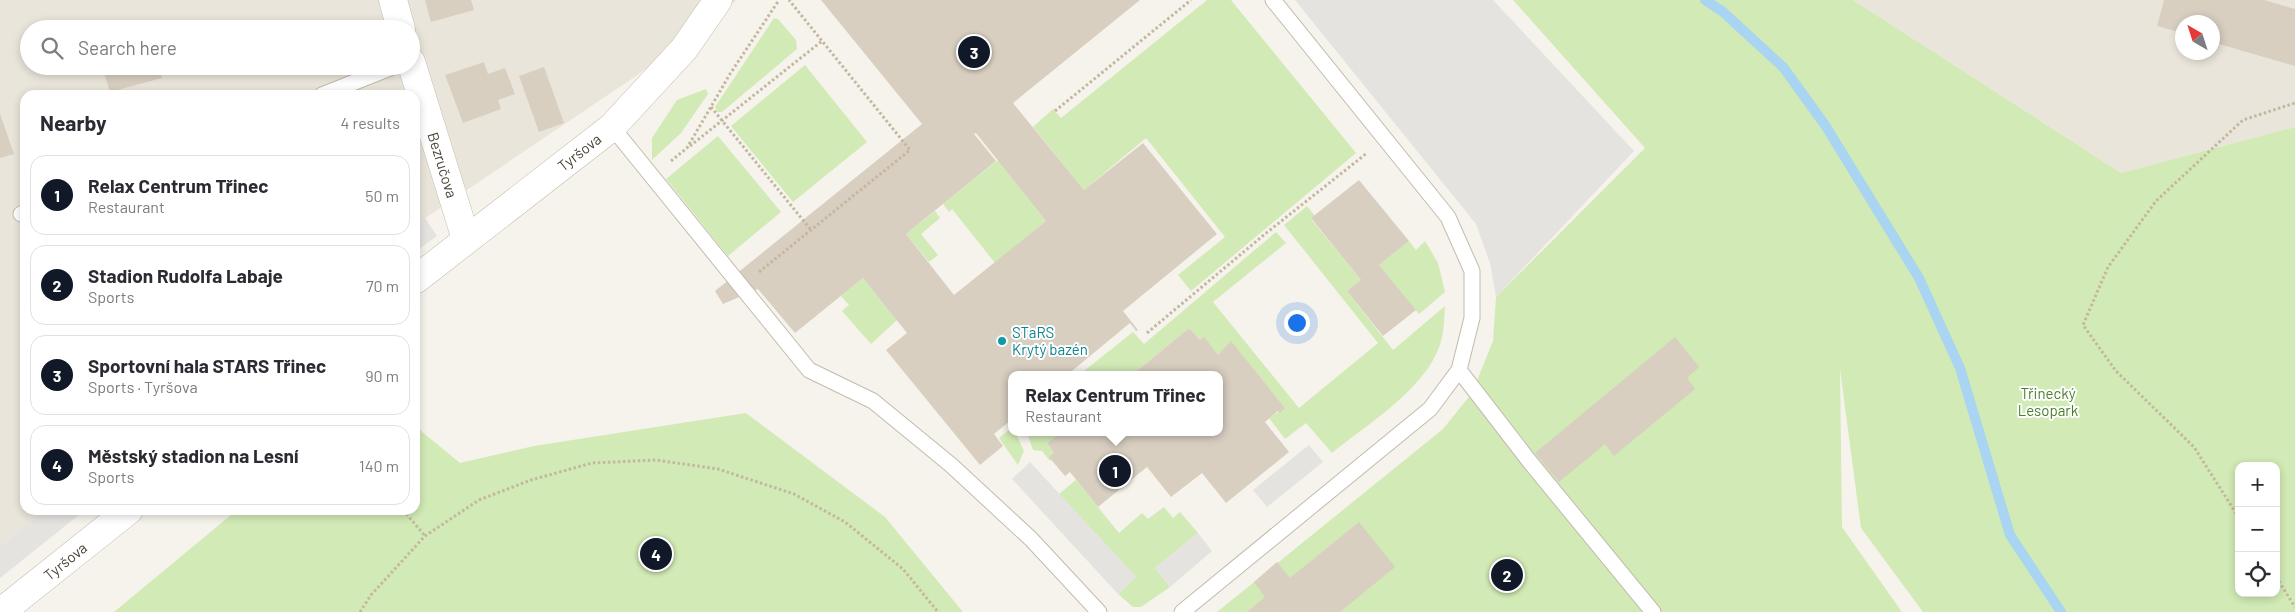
<!DOCTYPE html>
<html lang="en">
<head>
<meta charset="utf-8">
<style>
	body { margin:0; font-family:Barlow,sans-serif; background:#f2f2f3; color:#2b2b33 }
	.controls { position:absolute; right:15px; bottom:15px; display:grid; overflow:hidden; border-radius:10px; box-shadow:0 2px 8px #0003 }
	.controls button { width:45px; height:45px; display:grid; place-items:center; padding:0; border:0; border-bottom:1px solid #e1e1e2; background:#fff; color:#2b2b33; font:25px sans-serif }
	.compass { position:absolute; left:2175px; top:15px; width:45px; height:45px; border-radius:50%; background:#fff; box-shadow:0 2px 8px #0003; rotate:321deg }
	.you { position:absolute; left:1296px; top:322px; width:18px; height:18px; margin:-12px; border:4px solid #fff; border-radius:50%; background:#1a73e8; box-shadow:0 0 0 8px #1a73e833 }
	.badge { display:grid; place-items:center; width:32px; height:32px; border-radius:50%; background:#111827; color:#fff; font-size:16px; font-weight:700 }
	.pin { position:absolute; translate:-50% -50%; border:2px solid #fff; box-shadow:0 1px 5px #0006 }
	.popup { position:absolute; left:1008px; top:371px; width:215px; height:65px; box-sizing:border-box; display:grid; place-content:center; border-radius:10px; background:#fff; filter:drop-shadow(0 1px 4px #0005); font-size:16px; white-space:nowrap; color:#7c7c81 }
	.popup b { font-size:19px; color:#2b2b33 }
	.popup::after { content:''; position:absolute; left:50%; top:100%; margin-left:-10px; border:10px solid transparent; border-top-color:#fff }
	.list { margin:0; padding:0; list-style:none }
	h2 { display:flex; justify-content:space-between; align-items:center; height:65px; margin:0; padding:0 20px; font-size:21px }
	h2 small { font-size:16px; font-weight:400; color:#7c7c81 }
	.list li { display:grid; grid-template-columns:32px 1fr auto; gap:15px; align-items:center; box-sizing:border-box; height:80px; margin:0 10px 10px; padding:0 10px; border:1px solid #e1e1e2; border-radius:15px }
	.list b { display:block; font-size:19px; white-space:nowrap }
	.list p { margin:0; font-size:16px; white-space:nowrap; color:#7c7c81 }
	.list em { font-size:16px; font-style:normal; color:#7c7c81 }
	.icon { flex:none; width:28px; height:28px; fill:none; stroke:currentColor; stroke-width:2; stroke-linecap:round; stroke-linejoin:round }
	.map { position:relative; flex:none; width:2295px; height:612px; overflow:hidden }
	.search { position:absolute; background:#fff; box-shadow:0 2px 8px #0003; left:20px; top:20px; width:400px; height:55px; display:flex; align-items:center; gap:12px; box-sizing:border-box; padding:0 18px; border-radius:28px; color:#7c7c81; font-size:19px }
	.panel { position:absolute; background:#fff; box-shadow:0 2px 8px #0003; left:20px; top:90px; width:400px; height:425px; border-radius:15px }
	.map>svg:first-child { display:block }
	.residential { fill:#eae5da; fill-rule:evenodd }
	.green { fill:#d2eab5; fill-rule:evenodd }
	.parking { fill:#e5e3e0 }
	.lines { fill:none; stroke-linecap:round; stroke-linejoin:round }
	.stream { stroke:#a9d4f2; stroke-width:10 }
	.building { fill:#d8cfc1; fill-rule:evenodd }
	.service-casing { stroke:#c2bbae; stroke-width:17 }
	.minor-casing { stroke:#c2bbae; stroke-width:29 }
	.path { stroke:#c4b79f; stroke-width:3; stroke-dasharray:2.5 2.5; stroke-linecap:butt }
	.service { stroke:#fff; stroke-width:15 }
	.minor { stroke:#fff; stroke-width:28 }
	.culture-dot { fill:#0f9aa8; stroke:#fff; stroke-width:2 }
	.labels { text-anchor:middle; dominant-baseline:central; stroke-width:4; stroke-linejoin:round; paint-order:stroke }
	.street-label { font-size:15px; fill:#4b4439; stroke:#fff }
	.culture-label { font-size:15px; fill:#0d838f; stroke:#fff; text-anchor:start }
	.park-label { font-size:15px; fill:#4a7f2a; stroke:#fff }
</style>
</head>
<body>
<div class="map">
<svg width="2295" height="612" viewBox="0 0 2295 612">
	<rect width="100%" height="100%" fill="#f6f3ec"/>
	<g class="residential">
		<path d="M0 0H737L636 76 415 225V95H25V510H46L0 546ZM29 29H411V66H29Z"/>
		<path d="M1853 0H2295V127L2121 173ZM2182 22H2212V52H2182Z"/>
	</g>
	<g class="green">
		<path d="M1207 0H1231L1356 153 1191 291 1178 275 1225 237 1146 138 1084 190 1033 127 1053 109 1061 118Z"/>
		<path d="M1513 0H1853L2121 173 2295 127V612H1923L1861 528 1840 369 1842 527 1902 612H1217L1443 429 1472 393 1493 341 1496 297 1645 148ZM2239 466H2276V593H2239Z"/>
		<path d="M774 18 778 19 796 40 797 49 722 112H717L715 107Z"/>
		<path d="M805 65 867 142 793 202 731 126Z"/>
		<path d="M706 89 708 94 681 133 652 160V138L677 100Z"/>
		<path d="M718 136 781 212 728 256 666 179Z"/>
		<path d="M998 160 1046 221 995 263 952 209 949 212 943 204Z"/>
		<path d="M1307 206 1315 216 1311 219 1361 280 1347 291 1393 350 1445 306C1444 321 1444 338 1437 352 1420 392 1365 426 1332 453L1306 423 1285 439 1269 418 1285 408 1231 342 1218 355 1200 340 1189 328 1132 375H1079L1133 332 1144 344 1276 232 1286 243 1213 302 1299 408 1378 343 1284 225Z"/>
		<path d="M935 211 940 218 921 234 938 255 929 262 906 234Z"/>
		<path d="M1409 241 1416 250 1425 241 1438 263 1445 292 1419 314 1379 265Z"/>
		<path d="M863 278 897 320 871 344 842 311 849 305 841 296Z"/>
		<path d="M746 413 885 517 963 612H114L237 510H415V423L421 431 460 463 534 446Z"/>
		<path d="M1011 428V432H1061L1047 443 1054 453 1050 457 1051 459 1050 461 1042 451 1033 450 1027 433 1017 436 1024 451 1018 465 999 438Z"/>
		<path d="M1076 480 1119 533 1142 513 1148 519 1164 507 1173 518 1180 512 1198 533 1155 568 1170 587 1141 607H1133L1118 594 1136 577 1059 494Z"/>
	</g>
	<g class="parking">
		<path d="M1295 0H1493L1634 151 1496 297 1490 263 1476 224Z"/>
		<path d="M425 218 437 236 415 252V225Z"/>
		<path d="M1309 445 1323 462 1267 507 1253 490Z"/>
		<path d="M1030 462 1136 577 1118 594 1012 479Z"/>
		<path d="M46 510H85L0 578V546Z"/>
		<path d="M1198 533 1212 551 1170 587 1155 568Z"/>
	</g>
	<g class="lines">
		<path class="stream" d="M1705 0 1722 11 1783 67 1825 125 1919 278 1960 368 2010 535 2061 612"/>
	</g>
	<g class="building">
		<path d="M425 0H471L474 10 431 22Z"/>
		<path d="M821 0H1140L1013 103 1084 190 1143 143 1217 234 1123 311 1138 330 1136 331 1130 323 1067 375H1011V420L994 434 1003 446 980 465 886 350 907 333 863 278 795 333 758 289 723 304 715 291 922 124ZM976 133 1046 221 954 295 906 234 996 161 974 134Z"/>
		<path d="M2164 0H2264L2295 9V66L2212 42V22H2182V33L2157 26Z"/>
		<path d="M484 62 488 74 505 68 515 94 498 100 501 109 463 123 445 75Z"/>
		<path d="M102 66H159L162 78 110 92Z"/>
		<path d="M544 67 564 123 539 132 519 76Z"/>
		<path d="M0 114 14 154 0 158Z"/>
		<path d="M1359 180 1409 241 1379 265 1416 310 1383 336 1347 291 1361 280 1311 218Z"/>
		<path d="M1189 328 1200 340 1204 337 1218 355 1231 341 1285 408 1280 413 1278 411 1265 422 1289 452 1226 503 1202 473 1171 497 1147 467 1098 507 1070 472 1065 476 1049 457 1054 453 1047 443 1061 432H1219V375H1132Z"/>
		<path d="M1675 337 1699 367 1687 378 1695 389 1614 456 1605 444 1559 482 1535 453Z"/>
		<path d="M415 423 421 431 415 436Z"/>
		<path d="M1359 522 1395 567 1340 612H1247L1265 597 1254 582 1277 562 1290 578Z"/>
	</g>
	<g class="lines">
		<defs>
			<g id="service">
				<path d="M322 95 395 66"/>
				<path d="M612 127 809 370 873 401 951 465 1031 539 1099 612"/>
				<path d="M21 214 25 212"/>
				<path d="M1459 370 1530 462 1653 612"/>
				<path d="M1182 612 1430 409 1459 370 1472 318V271L1448 217 1273 0"/>
			</g>
			<g id="minor">
				<path d="M393 0 401 29"/>
				<path d="M411 62 466 239"/>
				<path d="M415 280 612 127 684 49 718 0"/>
				<path d="M1 612 129 510"/>
			</g>
		</defs>
		<use href="#service" class="service-casing"/>
		<use href="#minor" class="minor-casing"/>
		<g class="path">
			<path d="M711 107 811 230"/>
			<path d="M1055 111 1191 0"/>
			<path d="M690 146 822 41"/>
			<path d="M671 161 687 148 730 74 779 0"/>
			<path d="M759 272 910 150 789 0"/>
			<path d="M1147 333 1265 234 1367 153"/>
			<path d="M403 510 425 536"/>
			<path d="M2239 518 2194 447 2116 371 2083 325 2108 267 2156 201 2243 120 2295 103"/>
			<path d="M2276 577 2295 607"/>
			<path d="M360 612 371 595 425 536 479 500 531 480 592 463 656 460 718 469 794 494 845 522 903 569 938 612"/>
		</g>
		<use href="#service" class="service"/>
		<use href="#minor" class="minor"/>
	</g>
	<circle class="culture-dot" cx="1002" cy="341" r="5"/>
	<g class="labels">
		<g class="street-label">
			<text transform="translate(579 152) rotate(-38)">Tyršova</text>
			<text transform="translate(443 165) rotate(73)">Bezručova</text>
			<text transform="translate(65 561) rotate(-39)">Tyršova</text>
		</g>
		<g class="culture-label">
			<text x="1012" y="332">STaRS<tspan x="1012" dy="17">Krytý bazén</tspan></text>
		</g>
		<g class="park-label">
			<text x="2048" y="393">Třinecký<tspan x="2048" dy="17">Lesopark</tspan></text>
		</g>
	</g>
</svg>
<div class="controls">
<button>+</button>
<button>−</button>
<button><svg class="icon" aria-label="locate" viewBox="0 0 24 24"><circle cx="12" cy="12" r="6"/><path d="M12 2v4M12 18v4M2 12h4M18 12h4"/></svg></button>
</div>
<svg class="compass" viewBox="-18 -18 36 36"><path d="M0-13l5 13h-10z" fill="#e53935"/><path d="M0 13l5-13h-10z" fill="#7c7c81"/></svg>
<div class="you"></div>
<div class="pin badge" style="left:1115px;top:471px">1</div>
<div class="popup"><b>Relax Centrum Třinec</b>Restaurant</div>
<div class="pin badge" style="left:1507px;top:575px">2</div>
<div class="pin badge" style="left:974px;top:52px">3</div>
<div class="pin badge" style="left:656px;top:554px">4</div>
<div class="search"><svg class="icon" aria-label="search" viewBox="0 0 24 24"><circle cx="10" cy="10" r="6"/><path d="M15 15l6 6"/></svg>Search here</div>
<section class="panel">
<h2>Nearby<small>4 results</small></h2>
<ul class="list">
<li><span class="badge">1</span><div><b>Relax Centrum Třinec</b><p>Restaurant</p></div><em>50 m</em></li>
<li><span class="badge">2</span><div><b>Stadion Rudolfa Labaje</b><p>Sports</p></div><em>70 m</em></li>
<li><span class="badge">3</span><div><b>Sportovní hala STARS Třinec</b><p>Sports · Tyršova</p></div><em>90 m</em></li>
<li><span class="badge">4</span><div><b>Městský stadion na Lesní</b><p>Sports</p></div><em>140 m</em></li>
</ul>
</section>
</div>
</body>
</html>
